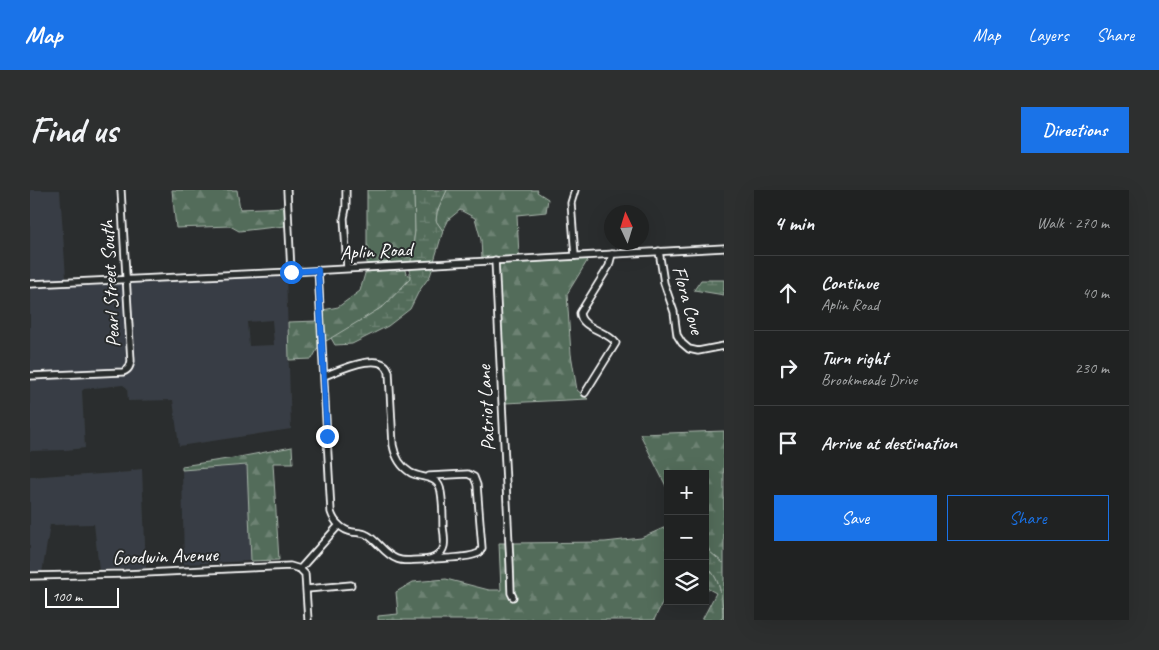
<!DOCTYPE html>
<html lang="en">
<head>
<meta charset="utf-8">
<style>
	body { margin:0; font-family:Caveat,sans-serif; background:#2d2f2f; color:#f1f3f6 }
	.controls { position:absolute; right:15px; bottom:15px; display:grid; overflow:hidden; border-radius:0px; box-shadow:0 5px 20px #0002 }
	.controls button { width:45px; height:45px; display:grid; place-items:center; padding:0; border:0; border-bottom:1px solid #3d3f40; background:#202222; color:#f1f3f6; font:25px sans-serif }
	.compass { position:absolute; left:574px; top:15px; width:45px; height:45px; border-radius:50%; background:#202222; box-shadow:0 5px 20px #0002; rotate:356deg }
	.scale { position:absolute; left:15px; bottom:12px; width:74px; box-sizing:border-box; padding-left:5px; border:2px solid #fff; border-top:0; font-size:14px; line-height:18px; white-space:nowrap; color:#fff; -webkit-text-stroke:4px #2a2d2e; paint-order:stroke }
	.stop { position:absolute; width:15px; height:15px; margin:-11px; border:4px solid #1a73e8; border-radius:50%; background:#fff }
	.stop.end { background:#1a73e8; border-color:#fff; box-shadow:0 1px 5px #0008 }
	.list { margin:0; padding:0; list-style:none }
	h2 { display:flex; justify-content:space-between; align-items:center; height:65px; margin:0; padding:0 20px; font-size:21px }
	h2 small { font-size:16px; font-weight:400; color:#a2a4a5 }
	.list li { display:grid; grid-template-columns:32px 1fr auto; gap:15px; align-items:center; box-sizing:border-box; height:75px; padding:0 20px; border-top:1px solid #3d3f40 }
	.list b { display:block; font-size:19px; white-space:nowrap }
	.list p { margin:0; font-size:16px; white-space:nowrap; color:#a2a4a5 }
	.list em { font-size:16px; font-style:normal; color:#a2a4a5 }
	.actions { display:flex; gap:10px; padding:15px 20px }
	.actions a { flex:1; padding:11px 0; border:1px solid #1a73e8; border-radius:0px; text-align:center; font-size:18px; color:#1a73e8 }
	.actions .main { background:#1a73e8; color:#fff }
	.icon { flex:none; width:28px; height:28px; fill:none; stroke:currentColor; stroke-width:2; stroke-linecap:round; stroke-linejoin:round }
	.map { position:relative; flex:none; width:694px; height:430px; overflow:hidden; border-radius:0px }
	header { display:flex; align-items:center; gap:30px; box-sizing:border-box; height:70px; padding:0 25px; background:#1a73e8; color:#fff }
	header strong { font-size:24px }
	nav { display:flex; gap:28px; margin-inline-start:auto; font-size:18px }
	.intro { display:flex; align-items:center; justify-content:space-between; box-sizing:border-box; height:120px; padding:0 30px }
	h1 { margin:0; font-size:35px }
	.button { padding:12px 22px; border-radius:0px; background:#1a73e8; color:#fff; font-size:18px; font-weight:700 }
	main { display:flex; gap:30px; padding:0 30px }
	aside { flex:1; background:#202222; border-radius:0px; box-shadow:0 5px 20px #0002 }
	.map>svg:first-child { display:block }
	.built { fill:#393e44; fill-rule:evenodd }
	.forest { fill:url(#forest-firs); stroke:#a9b6ac }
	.wetland { fill:url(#wetland-marsh); stroke:#a9b6ac }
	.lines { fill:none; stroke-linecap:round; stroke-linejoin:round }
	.minor-casing { stroke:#fff; stroke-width:9 }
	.minor { stroke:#2a2d2e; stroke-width:5.5 }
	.route { stroke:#1a73e8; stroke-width:6 }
	.labels { text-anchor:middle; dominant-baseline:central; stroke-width:4; stroke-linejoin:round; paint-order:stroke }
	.street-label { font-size:20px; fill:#fff; stroke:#2a2d2e }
</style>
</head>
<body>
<header>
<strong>Map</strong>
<nav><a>Map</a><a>Layers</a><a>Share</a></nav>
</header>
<div class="intro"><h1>Find us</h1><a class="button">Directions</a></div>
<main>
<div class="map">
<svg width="694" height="430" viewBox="0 0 694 430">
	<defs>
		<pattern id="forest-firs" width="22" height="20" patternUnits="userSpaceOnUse" patternTransform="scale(1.25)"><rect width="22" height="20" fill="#536c5a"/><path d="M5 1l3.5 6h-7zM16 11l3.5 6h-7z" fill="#6d8273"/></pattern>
		<pattern id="wetland-marsh" width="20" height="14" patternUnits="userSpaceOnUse" patternTransform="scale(1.25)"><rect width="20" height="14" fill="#536c5a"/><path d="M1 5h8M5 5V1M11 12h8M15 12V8" fill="none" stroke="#6d8273"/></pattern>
	</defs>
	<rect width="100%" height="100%" fill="#2a2d2e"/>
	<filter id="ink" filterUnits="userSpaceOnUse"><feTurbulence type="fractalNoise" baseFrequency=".02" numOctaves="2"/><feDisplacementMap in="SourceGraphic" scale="10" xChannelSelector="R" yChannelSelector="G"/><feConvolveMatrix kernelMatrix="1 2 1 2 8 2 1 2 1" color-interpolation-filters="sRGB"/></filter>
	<g filter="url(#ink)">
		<g class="built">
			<path d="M0 0H30L36 88 93 87 0 91Z"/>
			<path d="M256 85 261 239 149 256 143 210 98 211 97 198 93 195 54 199 52 201 55 258 36 260 0 261V189L92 186 100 182 102 176 98 92ZM242 130 244 155 219 156 217 132Z"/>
			<path d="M93 93 98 170 96 178 93 179 0 183V97Z"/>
			<path d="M217 275 221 371 154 374 152 280Z"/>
			<path d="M112 279 116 378 69 380 64 334 20 335 12 383H0V287L39 284 41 286 101 282 102 280Z"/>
		</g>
		<g class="forest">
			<path d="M142 0H207L210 19 254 17 255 36 209 41 200 36 146 38Z"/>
			<path d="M337 0H384L385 41 381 72 337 74Z"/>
			<path d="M417 0H508L507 2 518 9 516 22 487 25 489 66 452 68 451 50 445 28 430 20 419 29 413 41 406 31 407 22Z"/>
			<path d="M559 68 537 104 541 164 547 200 558 209 475 213 467 73Z"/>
			<path d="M374 78 376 83 380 86V89L354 116 309 144 294 152 293 120 308 117 330 101 336 80Z"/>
			<path d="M288 131 290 154 282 169 259 170 258 132Z"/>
			<path d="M694 241V372L693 373 680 362 675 352V284H638V300L610 244Z"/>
			<path d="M262 257 263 273H243L249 370 221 371 217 275 152 280V276L204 268Z"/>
			<path d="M638 336V401L624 430H348V426L368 424 366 402 383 392 416 389 459 400H471L469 353H477L478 361H482V353L575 352 611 348Z"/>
			<path d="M675 375C691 388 692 407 693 426L689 430H672L686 403 675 397Z"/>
		</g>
		<g class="wetland">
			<path d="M384 0H417L407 22 406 31 413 41 404 71 381 72 385 41Z"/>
			<path d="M403 77 400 86 389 101 380 119 358 136 322 154 305 155 301 148 354 116 380 89V78Z"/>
			<path d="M671 90H694V105L664 100Z"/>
			<path d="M675 352 680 362 693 373 694 372V430H689L693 426C692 407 691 388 675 375Z"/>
		</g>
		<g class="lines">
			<defs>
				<g id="minor">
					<path d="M257 0 261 82"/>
					<path d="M316 0V18L314 28 317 78"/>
					<path d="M629 61 634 93 644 122 647 145 652 153 659 159 668 161 694 156"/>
					<path d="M545 66 541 13 545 0"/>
					<path d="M465 70 480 374 481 403 483 407"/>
					<path d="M288 80 301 322C304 332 312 340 322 342 327 343 332 342 337 345 348 351 355 365 367 369 374 372 382 370 390 370 396 370 403 370 408 365 411 363 413 360 414 356 415 350 414 343 413 337 413 325 413 313 411 302 409 285 393 289 381 283 371 277 365 266 363 255L359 182C353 159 308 181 294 186"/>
					<path d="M0 94 261 82 694 58"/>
					<path d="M0 186 93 182C99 180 100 176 101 171L91 0"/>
					<path d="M555 203 586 153C578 141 550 138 550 123L579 76 582 64"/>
					<path d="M399 286 438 284 444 287 447 295 452 358C450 362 450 363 446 364 437 368 416 368 405 369"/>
					<path d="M270 379 309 335"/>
					<path d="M0 386 95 384 260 376 270 379 275 384 278 430"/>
					<path d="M277 399 321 395"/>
				</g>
			</defs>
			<use href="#minor" class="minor-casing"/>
			<use href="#minor" class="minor"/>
		</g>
	</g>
	<g class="lines" filter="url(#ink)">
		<path class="route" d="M261 82 288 80 297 246"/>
	</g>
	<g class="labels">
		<g class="street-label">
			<text transform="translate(346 61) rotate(-3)">Aplin Road</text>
			<text transform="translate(80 94) rotate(-93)">Pearl Street South</text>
			<text transform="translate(658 110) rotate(74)">Flora Cove</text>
			<text transform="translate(456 218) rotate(-93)">Patriot Lane</text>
			<text transform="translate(135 366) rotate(-2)">Goodwin Avenue</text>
		</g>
	</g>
</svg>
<div class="controls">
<button>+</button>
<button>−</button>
<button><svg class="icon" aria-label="layers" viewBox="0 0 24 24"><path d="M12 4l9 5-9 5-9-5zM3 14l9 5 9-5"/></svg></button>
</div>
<svg class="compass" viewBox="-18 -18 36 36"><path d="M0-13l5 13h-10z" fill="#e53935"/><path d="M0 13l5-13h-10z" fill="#a2a4a5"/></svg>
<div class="scale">100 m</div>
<div class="stop" style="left:261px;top:82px"></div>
<div class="stop end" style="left:297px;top:246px"></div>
</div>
<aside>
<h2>4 min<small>Walk · 270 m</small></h2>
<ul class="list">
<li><svg class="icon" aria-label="ahead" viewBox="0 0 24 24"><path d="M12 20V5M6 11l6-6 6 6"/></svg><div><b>Continue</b><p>Aplin Road</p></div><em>40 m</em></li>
<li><svg class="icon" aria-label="right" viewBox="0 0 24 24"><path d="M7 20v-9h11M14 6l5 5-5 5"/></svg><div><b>Turn right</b><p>Brookmeade Drive</p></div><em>230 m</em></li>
<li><svg class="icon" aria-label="arrive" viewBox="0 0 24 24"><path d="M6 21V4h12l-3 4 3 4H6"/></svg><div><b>Arrive at destination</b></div></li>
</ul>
<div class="actions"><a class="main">Save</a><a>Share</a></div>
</aside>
</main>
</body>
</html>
